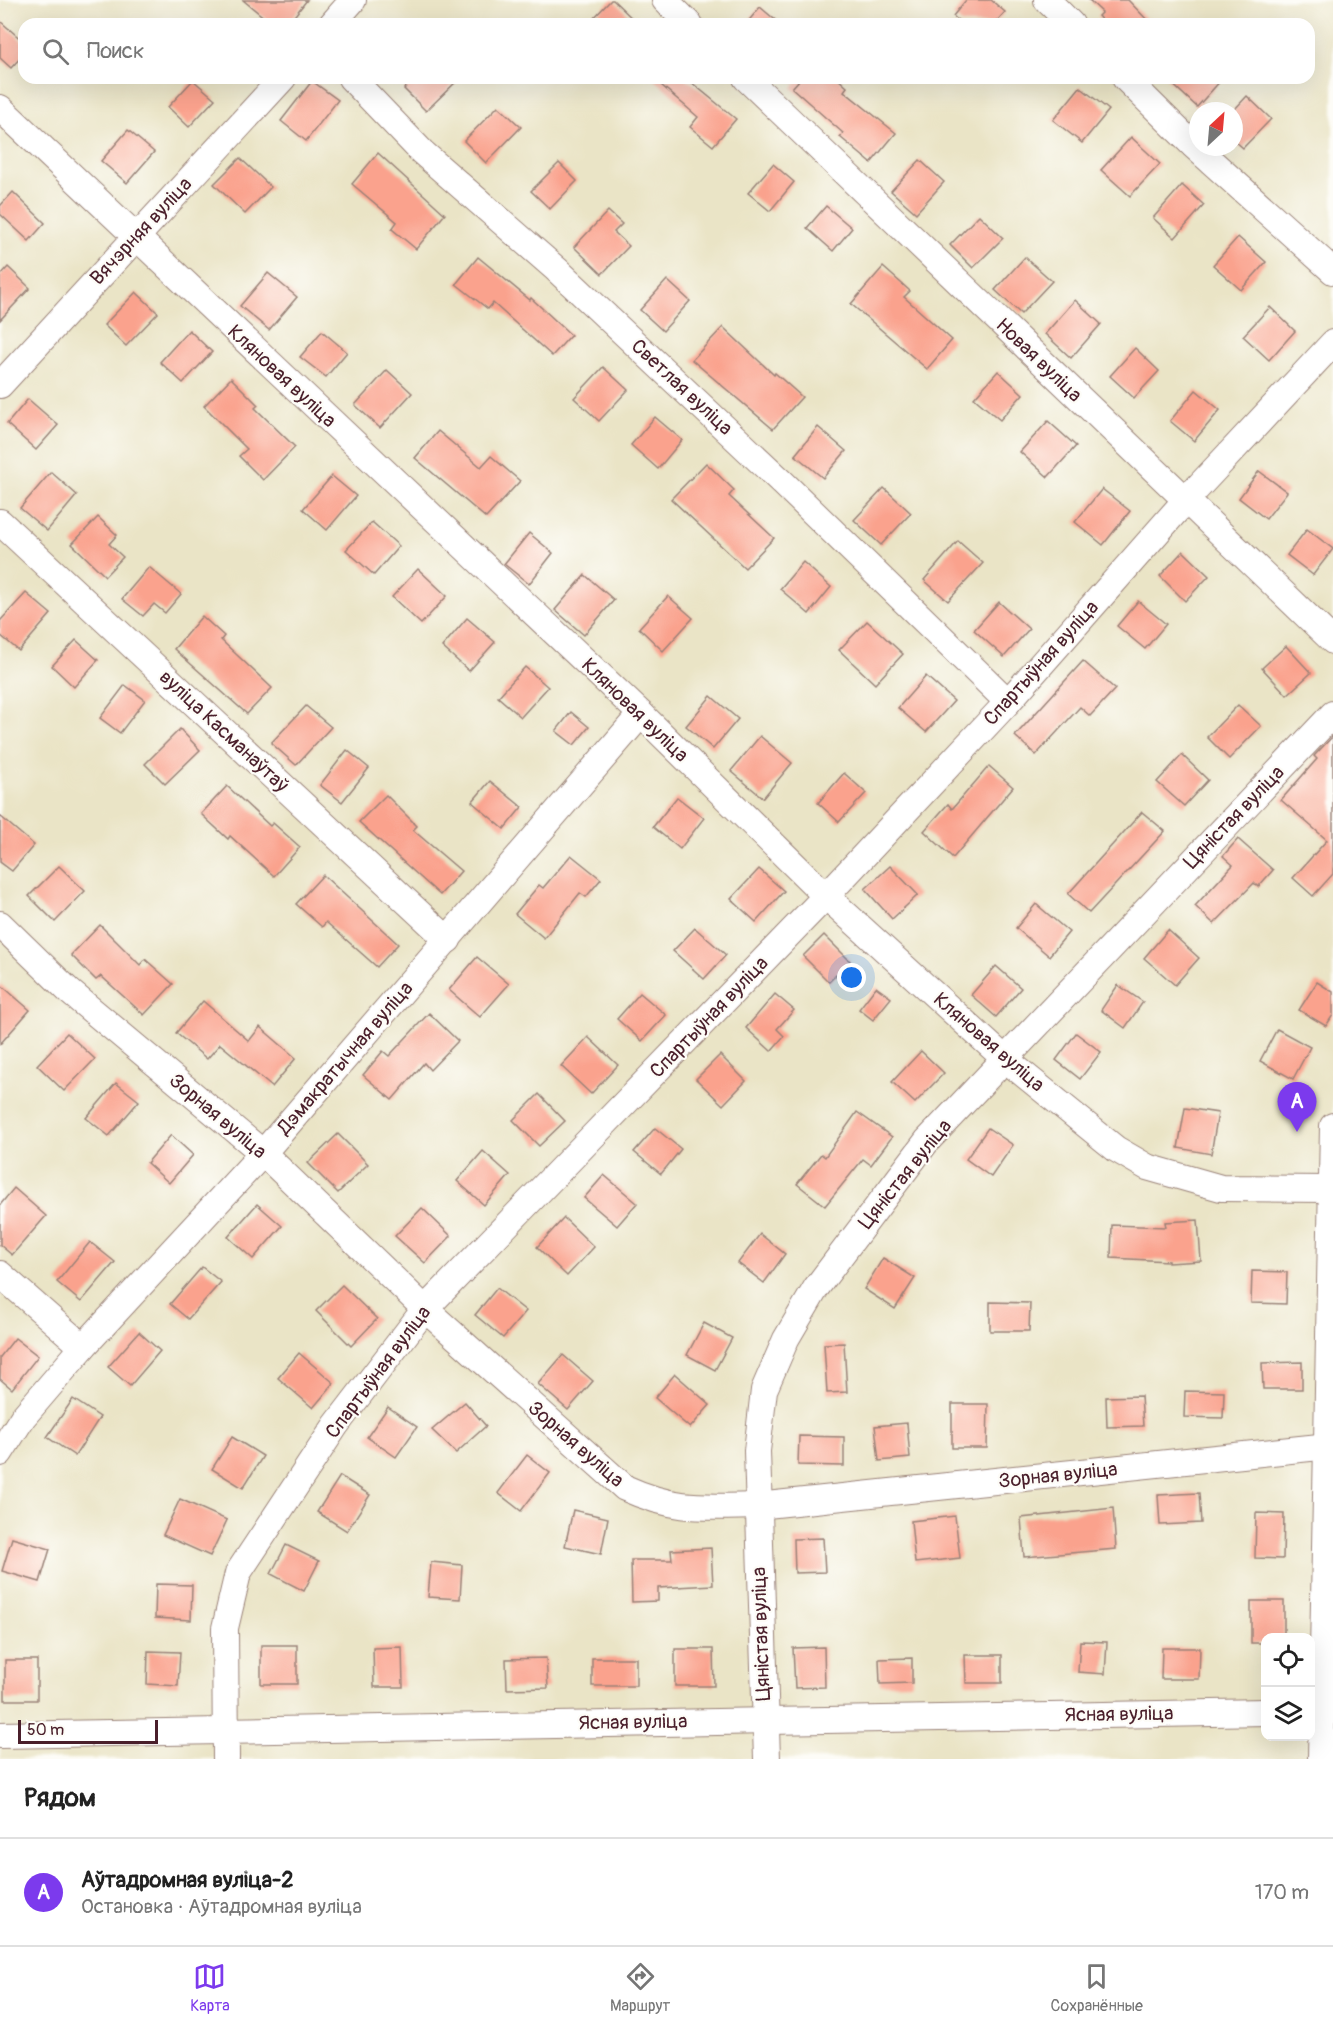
<!DOCTYPE html>
<html lang="ru">
<head>
<meta charset="utf-8">
<style>
	body { margin:0; font-family:Pangolin,sans-serif; background:#f6f6f6; color:#222 }
	.controls { position:absolute; right:18px; bottom:18px; display:grid; overflow:hidden; border-radius:12px; box-shadow:0 6px 24px #0002 }
	.controls button { width:54px; height:54px; display:grid; place-items:center; padding:0; border:0; border-bottom:2px solid #e0e0e0; background:#fff; color:#222; font:30px sans-serif }
	.compass { position:absolute; left:1189px; top:102px; width:54px; height:54px; border-radius:50%; background:#fff; box-shadow:0 6px 24px #0002; rotate:26deg }
	.scale { position:absolute; left:18px; bottom:15px; width:140px; box-sizing:border-box; padding-left:6px; border:3px solid #4a1f2b; border-top:0; font-size:16px; line-height:21px; white-space:nowrap; color:#4a1f2b; -webkit-text-stroke:4px #fdfcf7; paint-order:stroke }
	.you { position:absolute; left:852px; top:978px; width:21px; height:21px; margin:-15px; border:4px solid #fff; border-radius:50%; background:#1a73e8; box-shadow:0 0 0 9px #1a73e833 }
	.badge { display:grid; place-items:center; width:39px; height:39px; border-radius:50%; background:#7c3aed; color:#fff; font-size:20px; font-weight:700 }
	.pin { position:absolute; translate:-50% -50px; filter:drop-shadow(0 2px 3px #0008) }
	.pin::after { content:''; position:absolute; top:32px; width:21px; height:18px; background:inherit; clip-path:polygon(0 0,100% 0,50% 100%) }
	.list { margin:0; padding:0; list-style:none }
	h2 { display:flex; justify-content:space-between; align-items:center; height:78px; margin:0; padding:0 24px; font-size:26px }
	h2 small { font-size:20px; font-weight:400; color:#767676 }
	.list li { display:grid; grid-template-columns:39px 1fr auto; gap:18px; align-items:center; box-sizing:border-box; height:108px; padding:0 24px; border-top:2px solid #e0e0e0 }
	.list b { display:block; font-size:22px; white-space:nowrap }
	.list p { margin:0; font-size:20px; white-space:nowrap; color:#767676 }
	.list em { font-size:20px; font-style:normal; color:#767676 }
	.icon { flex:none; width:33px; height:33px; fill:none; stroke:currentColor; stroke-width:2; stroke-linecap:round; stroke-linejoin:round }
	.map { position:relative; flex:none; width:1333px; height:1759px; overflow:hidden }
	.search { position:absolute; background:#fff; box-shadow:0 6px 24px #0002; left:18px; right:18px; top:18px; height:66px; display:flex; align-items:center; gap:15px; box-sizing:border-box; padding:0 21px; border-radius:18px; color:#767676; font-size:22px }
	.sheet { height:186px; background:#fff }
	nav { display:flex; justify-content:space-around; align-items:center; box-sizing:border-box; height:84px; border-top:2px solid #e0e0e0; background:#fff; font-size:16px; color:#767676 }
	nav a { display:grid; justify-items:center; gap:3px }
	nav .on { color:#7c3aed }
	.map>svg:first-child { display:block }
	.building { fill:#faa28d }
	.lines { fill:none; stroke-linecap:round; stroke-linejoin:round }
	.minor-casing { stroke:#9a8278; stroke-width:28 }
	.minor { stroke:#fff; stroke-width:26 }
	.labels { text-anchor:middle; dominant-baseline:central; stroke-width:4.5; stroke-linejoin:round; paint-order:stroke }
	.street-label { font-size:20px; fill:#4a1f2b; stroke:#fdfcf7 }
</style>
</head>
<body>
<div class="map">
<svg width="1333" height="1759" viewBox="0 0 1333 1759">
	<rect width="100%" height="100%" fill="#fdfcf7"/>
	<filter id="ink" filterUnits="userSpaceOnUse"><feTurbulence type="fractalNoise" baseFrequency=".0167" numOctaves="2"/><feDisplacementMap in="SourceGraphic" scale="12" xChannelSelector="R" yChannelSelector="G"/><feConvolveMatrix kernelMatrix="1 2 1 2 8 2 1 2 1" color-interpolation-filters="sRGB"/></filter>
	<filter id="wash" filterUnits="userSpaceOnUse"><feTurbulence type="fractalNoise" baseFrequency=".008" numOctaves="4" result="noise"/><feDisplacementMap in="SourceGraphic" scale="24" xChannelSelector="R" yChannelSelector="G"/><feGaussianBlur stdDeviation="1.35" result="paint"/><feColorMatrix in="noise" values="0 0 0 0 0 0 0 0 0 0 0 0 0 0 0 0 0 1.4 0 .05"/><feComposite in="paint" operator="in"/></filter>
	<g filter="url(#wash)">
		<rect width="100%" height="100%" fill="#eae4c6"/>
		<g id="blocks">
			<g class="building">
				<path d="M243 0H307L288 24H272Z"/>
				<path d="M611 0H613L638 24H588Z"/>
				<path d="M966 0H991L1005 12 994 24H963L953 16Z"/>
				<path d="M1089 0H1128L1151 24H1105L1098 16 1102 12Z"/>
				<path d="M760 7 780 24H746Z"/>
				<path d="M0 21 24 42V54L11 68 0 58Z"/>
				<path d="M414 78H460L426 111 404 89Z"/>
				<path d="M653 78H686L736 119 713 146 690 127 698 117Z"/>
				<path d="M801 78H837L847 87 844 91 896 133 871 163 840 137 843 133 792 88Z"/>
				<path d="M1166 78H1223L1197 107Z"/>
				<path d="M193 80 215 99 189 127 168 107Z"/>
				<path d="M312 81 338 100 306 141 281 121Z"/>
				<path d="M1080 87 1109 110 1082 143 1053 120Z"/>
				<path d="M1247 96 1271 119 1243 148 1234 140V110Z"/>
				<path d="M498 106 521 127 486 163 464 141Z"/>
				<path d="M128 130 154 152 127 183 101 161Z"/>
				<path d="M1131 137 1160 164 1130 196 1101 170Z"/>
				<path d="M378 153 445 214 416 249 392 229 397 222 352 184Z"/>
				<path d="M240 158 271 187 245 214 214 184Z"/>
				<path d="M920 160 944 182 916 213 891 191Z"/>
				<path d="M559 163 577 181 550 209 531 191Z"/>
				<path d="M773 164 794 182 770 211 748 193Z"/>
				<path d="M1182 185 1204 205 1175 238 1153 218Z"/>
				<path d="M13 192 45 223 29 241 0 214V206Z"/>
				<path d="M826 206 852 228 833 251 807 228Z"/>
				<path d="M608 211 622 224 614 232 629 246 602 274 574 247Z"/>
				<path d="M979 215 1003 238 973 268 950 245Z"/>
				<path d="M1238 237 1266 262 1241 290 1213 265Z"/>
				<path d="M478 257 530 300 531 298 571 335 552 356 493 303 488 309 456 284Z"/>
				<path d="M1025 257 1052 281 1021 314 995 290Z"/>
				<path d="M8 267 30 288 0 320V276Z"/>
				<path d="M883 267 910 291 904 297 952 340 927 369 851 304Z"/>
				<path d="M268 273 297 297 269 330 240 306Z"/>
				<path d="M667 280 690 301 663 331 640 310Z"/>
				<path d="M136 292 158 313 126 346 104 325Z"/>
				<path d="M1075 300 1101 324 1071 358 1045 334Z"/>
				<path d="M1270 307 1295 331 1269 360 1243 336Z"/>
				<path d="M723 327 774 375 775 373 802 397 773 429 692 360Z"/>
				<path d="M189 330 212 352 183 383 160 362Z"/>
				<path d="M322 331 347 352 326 377 300 357Z"/>
				<path d="M1135 348 1159 371 1134 398 1110 376Z"/>
				<path d="M603 367 628 390 599 421 574 398Z"/>
				<path d="M387 370 412 393 380 428 355 405Z"/>
				<path d="M998 371 1023 394 1000 420 974 398Z"/>
				<path d="M231 378 258 405 255 408 295 447 263 480 239 456 247 449 204 406Z"/>
				<path d="M1196 390 1220 410 1194 441 1170 421Z"/>
				<path d="M28 399 58 425 36 450 7 424Z"/>
				<path d="M655 417 682 440 658 469 631 445Z"/>
				<path d="M1048 421 1076 446 1048 477 1020 452Z"/>
				<path d="M818 427 846 451 823 478 795 455Z"/>
				<path d="M438 431 481 467 491 456 520 481 486 518 415 458Z"/>
				<path d="M706 463 734 490 729 496 774 538 745 568 671 499Z"/>
				<path d="M1259 471 1287 492 1266 519 1239 498Z"/>
				<path d="M51 472 77 495 47 531 20 508Z"/>
				<path d="M332 476 356 496 327 530 303 509Z"/>
				<path d="M884 488 911 513 881 545 854 520Z"/>
				<path d="M1102 489 1130 511 1103 545 1075 522Z"/>
				<path d="M98 517 117 535 109 544 123 557 105 576 72 544Z"/>
				<path d="M372 522 399 546 374 575 346 550Z"/>
				<path d="M1307 529 1333 549 1313 575 1287 555Z"/>
				<path d="M529 533 553 553 529 584 504 564Z"/>
				<path d="M958 541 983 563 948 601 924 580Z"/>
				<path d="M1183 551 1209 576 1185 601 1160 576Z"/>
				<path d="M803 562 831 587 809 614 780 589Z"/>
				<path d="M149 567 181 594 165 613 154 604 143 616 122 599Z"/>
				<path d="M418 569 447 596 421 624 392 597Z"/>
				<path d="M585 575 614 600 584 635 555 610Z"/>
				<path d="M26 593 51 614 19 651 0 635V621Z"/>
				<path d="M668 596 693 618 663 651 639 628Z"/>
				<path d="M1138 601 1166 624 1145 649 1117 626Z"/>
				<path d="M999 602 1029 629 1004 657 974 630Z"/>
				<path d="M202 616 224 636 221 640 272 688 247 714 174 649Z"/>
				<path d="M467 618 495 642 469 671 442 647Z"/>
				<path d="M867 621 903 654 875 684 839 650Z"/>
				<path d="M76 640 98 660 74 687 52 666Z"/>
				<path d="M1286 646 1311 673 1287 695 1262 668Z"/>
				<path d="M1083 661 1115 689 1090 716 1080 707 1036 755 1015 736Z"/>
				<path d="M525 667 548 687 521 717 498 697Z"/>
				<path d="M926 676 954 701 926 732 898 708Z"/>
				<path d="M125 685 145 700 120 733 100 718Z"/>
				<path d="M711 696 738 719 713 749 686 726Z"/>
				<path d="M1238 705 1261 726 1229 759 1207 737Z"/>
				<path d="M306 706 331 727 296 765 271 743Z"/>
				<path d="M571 712 589 727 574 745 556 731Z"/>
				<path d="M180 729 200 750 165 784 145 764Z"/>
				<path d="M760 736 792 763 763 798 731 771Z"/>
				<path d="M1333 736V874L1313 896 1293 878 1327 840 1281 800 1317 759 1314 756Z"/>
				<path d="M347 750 369 768 342 802 320 785Z"/>
				<path d="M1182 755 1208 780 1184 806 1157 782Z"/>
				<path d="M989 766 1013 787 953 858 924 831 948 804 952 809Z"/>
				<path d="M844 773 866 793 839 822 818 803Z"/>
				<path d="M490 781 522 807 504 829 472 802Z"/>
				<path d="M227 786 270 826 273 823 300 847 274 876 230 836 228 839 201 814Z"/>
				<path d="M386 795 417 826 413 830 461 871 440 895 359 822Z"/>
				<path d="M677 797 704 818 680 849 653 827Z"/>
				<path d="M1142 812 1165 831 1089 913 1068 894Z"/>
				<path d="M0 816 34 845 12 871 0 862Z"/>
				<path d="M1238 839 1273 870 1258 887 1254 883 1214 924 1195 906 1233 865 1223 856Z"/>
				<path d="M571 855 601 879 586 897 580 893 544 938 515 914 539 885 543 888Z"/>
				<path d="M59 866 85 891 55 922 29 896Z"/>
				<path d="M890 866 918 895 892 919 865 889Z"/>
				<path d="M759 869 784 891 756 922 731 899Z"/>
				<path d="M323 875 398 944 377 967 326 922 322 927 296 904Z"/>
				<path d="M1036 904 1069 932 1049 956 1016 928Z"/>
				<path d="M100 925 140 965 145 959 173 984 144 1015 101 976 96 980 71 955Z"/>
				<path d="M695 928 726 955 704 979 673 951Z"/>
				<path d="M1168 930 1199 958 1175 985 1144 958Z"/>
				<path d="M824 935 850 961 829 982 803 956Z"/>
				<path d="M477 957 509 984 480 1017 449 990Z"/>
				<path d="M996 966 1021 988 996 1017 971 995Z"/>
				<path d="M1317 982 1333 992V1015L1326 1026 1299 1010Z"/>
				<path d="M0 984 30 1010 0 1044Z"/>
				<path d="M1118 985 1143 1002 1125 1028 1101 1010Z"/>
				<path d="M876 987 891 998 873 1020 859 1009Z"/>
				<path d="M640 993 666 1015 642 1041 617 1019Z"/>
				<path d="M775 994 794 1010 777 1029 784 1036 771 1051 746 1028Z"/>
				<path d="M203 1001 249 1041 260 1027 296 1058 272 1087 220 1044 207 1059 176 1033Z"/>
				<path d="M429 1013 458 1041 430 1070 424 1063 392 1100 363 1075 383 1051 389 1056Z"/>
				<path d="M1277 1029 1310 1047 1293 1079 1260 1061Z"/>
				<path d="M67 1033 95 1059 64 1091 37 1065Z"/>
				<path d="M1076 1033 1101 1052 1080 1079 1056 1060Z"/>
				<path d="M588 1037 618 1065 591 1094 561 1066Z"/>
				<path d="M921 1051 944 1073 915 1103 892 1082Z"/>
				<path d="M720 1055 746 1081 723 1105 696 1079Z"/>
				<path d="M116 1083 139 1101 109 1136 86 1118Z"/>
				<path d="M539 1094 565 1121 539 1146 513 1120Z"/>
				<path d="M1185 1108 1218 1113 1211 1154 1178 1148Z"/>
				<path d="M857 1112 892 1137 871 1165 863 1159 825 1206 797 1184 821 1154 825 1157Z"/>
				<path d="M655 1128 681 1149 661 1174 634 1152Z"/>
				<path d="M988 1128 1013 1145 991 1177 966 1159Z"/>
				<path d="M338 1134 368 1164 338 1193 308 1163Z"/>
				<path d="M171 1135 193 1155 169 1183 147 1163Z"/>
				<path d="M483 1151 510 1175 484 1205 457 1181Z"/>
				<path d="M604 1175 637 1203 617 1226 584 1198Z"/>
				<path d="M14 1188 46 1216 12 1255 0 1245V1205Z"/>
				<path d="M257 1204 282 1226 253 1259 228 1237Z"/>
				<path d="M422 1208 451 1236 425 1263 395 1236Z"/>
				<path d="M564 1218 594 1247 567 1276 537 1247Z"/>
				<path d="M1198 1220 1201 1261 1168 1263V1261L1111 1258 1112 1225 1166 1227 1165 1222Z"/>
				<path d="M760 1234 785 1254 764 1283 738 1263Z"/>
				<path d="M90 1242 115 1262 81 1302 57 1282Z"/>
				<path d="M883 1258 915 1278 895 1309 864 1289Z"/>
				<path d="M202 1267 221 1282 188 1319 170 1304Z"/>
				<path d="M1252 1271 1287 1272 1286 1304 1251 1303Z"/>
				<path d="M342 1285 377 1319 351 1346 316 1311Z"/>
				<path d="M497 1288 526 1311 503 1338 475 1315Z"/>
				<path d="M990 1302 1030 1303 1029 1331H990Z"/>
				<path d="M704 1323 732 1338 715 1370 687 1355Z"/>
				<path d="M139 1332 160 1351 130 1386 108 1367Z"/>
				<path d="M15 1338 38 1356 12 1389 0 1379V1357Z"/>
				<path d="M844 1343 847 1392 827 1393 824 1344Z"/>
				<path d="M299 1353 334 1383 313 1408 278 1378Z"/>
				<path d="M563 1355 593 1381 568 1410 538 1384Z"/>
				<path d="M1302 1362V1389H1263L1262 1363Z"/>
				<path d="M675 1374 710 1405 690 1428 655 1398Z"/>
				<path d="M1185 1391 1224 1392 1223 1418 1184 1417Z"/>
				<path d="M1141 1396 1143 1426 1107 1427 1106 1397Z"/>
				<path d="M73 1399 100 1417 75 1456 47 1437Z"/>
				<path d="M465 1402 486 1426 456 1453 432 1430Z"/>
				<path d="M952 1404H988L987 1448H952Z"/>
				<path d="M388 1407 417 1427 396 1457 367 1437Z"/>
				<path d="M907 1423 910 1458 879 1461 875 1426Z"/>
				<path d="M799 1436 844 1437V1466L798 1465Z"/>
				<path d="M232 1437 263 1456 243 1488 212 1469Z"/>
				<path d="M527 1455 550 1473 521 1511 498 1493Z"/>
				<path d="M340 1476 370 1495 347 1531 317 1512Z"/>
				<path d="M1199 1493 1201 1523 1160 1525 1158 1495Z"/>
				<path d="M180 1499 227 1520 210 1556 163 1535Z"/>
				<path d="M1113 1508 1116 1549 1024 1557 1021 1518Z"/>
				<path d="M573 1510 608 1518 601 1554 565 1546Z"/>
				<path d="M1256 1513 1284 1514 1283 1559 1255 1558Z"/>
				<path d="M955 1516 960 1558 915 1563 911 1521Z"/>
				<path d="M12 1538 50 1549 40 1582 2 1571Z"/>
				<path d="M823 1538 825 1572 795 1573 794 1539Z"/>
				<path d="M286 1545 319 1561 304 1591 271 1574Z"/>
				<path d="M711 1548 713 1585 658 1588V1601L632 1602 631 1560H672L671 1550Z"/>
				<path d="M431 1562 462 1565 460 1599 428 1597Z"/>
				<path d="M156 1584 192 1585 191 1620 155 1618Z"/>
				<path d="M1251 1601H1284V1638H1266V1643H1251Z"/>
				<path d="M1080 1641 1107 1642 1105 1674 1078 1672Z"/>
				<rect x="261" y="1645" width="36" height="39"/>
				<path d="M402 1647 403 1687H374L373 1648Z"/>
				<path d="M824 1647 825 1687 795 1688 793 1648Z"/>
				<path d="M1162 1648H1200L1199 1679H1161Z"/>
				<path d="M675 1649H713L714 1686H675Z"/>
				<path d="M148 1651 180 1652 178 1686 147 1684Z"/>
				<path d="M965 1655H1002V1683H966Z"/>
				<path d="M546 1658 548 1688 507 1689 506 1659Z"/>
				<rect x="592" y="1658" width="44" height="28"/>
				<path d="M912 1658V1683L880 1684 879 1659Z"/>
				<rect x="5" y="1660" width="32" height="40"/>
			</g>
		</g>
	</g>
	<g filter="url(#ink)">
		<use href="#blocks" fill-opacity="0" stroke="#9a8278" stroke-width="1.5"/>
		<g class="lines">
			<defs>
				<g id="minor">
					<path d="M665 0 689 24"/>
					<path d="M1047 0 1071 24"/>
					<path d="M332 24 353 0"/>
					<path d="M351 78 422 152 556 269 782 482 1008 702"/>
					<path d="M746 78 1333 641"/>
					<path d="M1125 78 1193 145 1333 271"/>
					<path d="M0 108 641 714 826 896 1005 1059 1116 1149 1147 1167 1221 1188 1331 1189"/>
					<path d="M0 385 283 78"/>
					<path d="M0 522 448 940"/>
					<path d="M0 924 70 992 263 1153 425 1309 625 1488C676 1511 703 1507 757 1506L1329 1446"/>
					<path d="M0 1274 83 1347"/>
					<path d="M0 1453 23 1417 83 1347 263 1153 641 714"/>
					<path d="M0 1735 1266 1712"/>
					<path d="M226 1759 225 1628 238 1573 336 1425 425 1309 826 896 1008 702 1185 501 1333 343"/>
					<path d="M767 1759 757 1451 764 1390 786 1339 816 1288 927 1141 1333 714"/>
					<path d="M1321 1759 1333 1126"/>
				</g>
			</defs>
			<use href="#minor" class="minor-casing"/>
			<use href="#minor" class="minor"/>
		</g>
	</g>
	<g class="labels">
		<g class="street-label">
			<text transform="translate(141 231) rotate(-47)">Вячэрняя вуліца</text>
			<text transform="translate(1039 360) rotate(44)">Новая вуліца</text>
			<text transform="translate(282 376) rotate(43)">Кляновая вуліца</text>
			<text transform="translate(682 387) rotate(43)">Светлая вуліца</text>
			<text transform="translate(1041 663) rotate(-48)">Спартыўная вуліца</text>
			<text transform="translate(635 710) rotate(44)">Кляновая вуліца</text>
			<text transform="translate(224 731) rotate(43)">вуліца Касманаўтаў</text>
			<text transform="translate(1234 817) rotate(-46)">Цяністая вуліца</text>
			<text transform="translate(709 1017) rotate(-46)">Спартыўная вуліца</text>
			<text transform="translate(989 1042) rotate(41)">Кляновая вуліца</text>
			<text transform="translate(345 1058) rotate(-49)">Дэмакратычная вуліца</text>
			<text transform="translate(218 1116) rotate(40)">Зорная вуліца</text>
			<text transform="translate(905 1174) rotate(-51)">Цяністая вуліца</text>
			<text transform="translate(378 1372) rotate(-53)">Спартыўная вуліца</text>
			<text transform="translate(576 1444) rotate(41)">Зорная вуліца</text>
			<text transform="translate(1058 1475) rotate(-6)">Зорная вуліца</text>
			<text transform="translate(761 1634) rotate(-92)">Цяністая вуліца</text>
			<text transform="translate(1119 1714) rotate(-1)">Ясная вуліца</text>
			<text transform="translate(633 1722) rotate(-1)">Ясная вуліца</text>
		</g>
	</g>
</svg>
<div class="controls">
<button><svg class="icon" aria-label="locate" viewBox="0 0 24 24"><circle cx="12" cy="12" r="6"/><path d="M12 2v4M12 18v4M2 12h4M18 12h4"/></svg></button>
<button><svg class="icon" aria-label="layers" viewBox="0 0 24 24"><path d="M12 4l9 5-9 5-9-5zM3 14l9 5 9-5"/></svg></button>
</div>
<svg class="compass" viewBox="-18 -18 36 36"><path d="M0-13l5 13h-10z" fill="#e53935"/><path d="M0 13l5-13h-10z" fill="#767676"/></svg>
<div class="scale">50 m</div>
<div class="you"></div>
<div class="pin badge" style="left:1297px;top:1132px">A</div>
<div class="search"><svg class="icon" aria-label="search" viewBox="0 0 24 24"><circle cx="10" cy="10" r="6"/><path d="M15 15l6 6"/></svg>Поиск</div>
</div>
<section class="sheet">
<h2>Рядом<small></small></h2>
<ul class="list">
<li><span class="badge">A</span><div><b>Аўтадромная вуліца-2</b><p>Остановка · Аўтадромная вуліца</p></div><em>170 m</em></li>
</ul>
</section>
<nav>
<a class="on"><svg class="icon" aria-label="map" viewBox="0 0 24 24"><path d="M3 6l6-2 6 2 6-2v14l-6 2-6-2-6 2zM9 4v14M15 6v14"/></svg>Карта</a>
<a><svg class="icon" aria-label="directions" viewBox="0 0 24 24"><path d="M12 3l9 9-9 9-9-9zM9 14v-3h6M13 9l2 2-2 2"/></svg>Маршрут</a>
<a><svg class="icon" aria-label="saved" viewBox="0 0 24 24"><path d="M7 4h10v16l-5-4-5 4z"/></svg>Сохранённые</a>
</nav>
</body>
</html>
